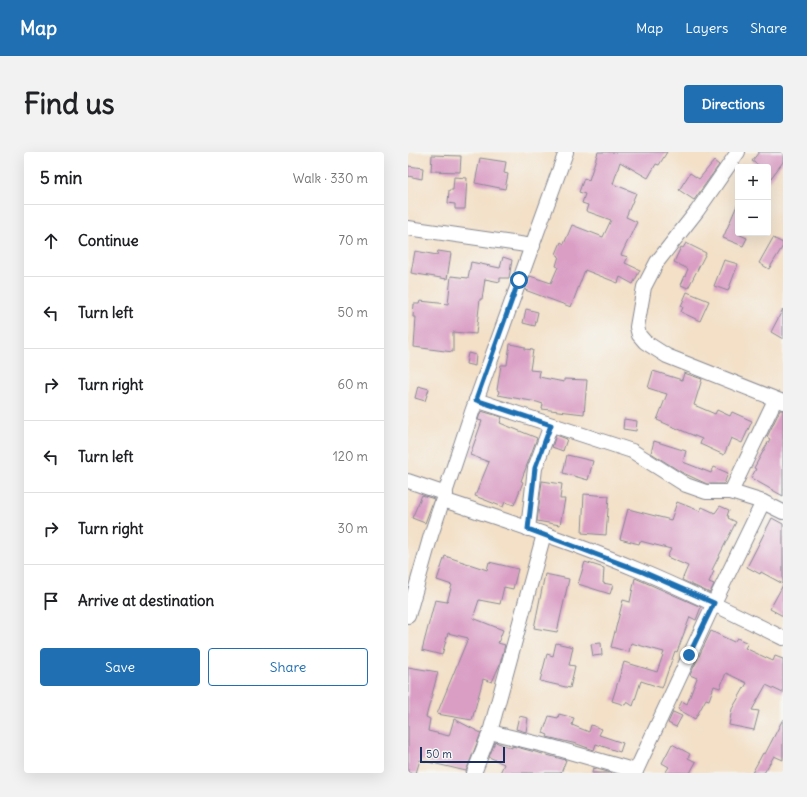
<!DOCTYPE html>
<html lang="en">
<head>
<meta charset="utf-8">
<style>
	body { margin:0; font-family:Delius,sans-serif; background:#f2f2f2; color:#202124 }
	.controls { position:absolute; right:12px; top:12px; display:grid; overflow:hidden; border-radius:4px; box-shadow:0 4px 16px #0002 }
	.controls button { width:36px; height:36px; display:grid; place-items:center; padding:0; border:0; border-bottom:1px solid #e0e0e0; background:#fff; color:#202124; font:20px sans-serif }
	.scale { position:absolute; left:12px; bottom:10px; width:85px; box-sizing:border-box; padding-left:4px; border:2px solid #1b2f5e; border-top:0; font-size:11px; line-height:14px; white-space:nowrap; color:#1b2f5e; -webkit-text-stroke:3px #f6f6f2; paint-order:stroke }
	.stop { position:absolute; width:12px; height:12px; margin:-9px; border:3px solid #1f6fb2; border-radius:50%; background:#fff }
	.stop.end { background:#1f6fb2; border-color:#fff; box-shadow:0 1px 4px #0008 }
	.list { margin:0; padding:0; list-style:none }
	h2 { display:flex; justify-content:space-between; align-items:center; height:52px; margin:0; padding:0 16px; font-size:17px }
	h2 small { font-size:13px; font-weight:400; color:#757577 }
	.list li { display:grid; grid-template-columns:26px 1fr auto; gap:12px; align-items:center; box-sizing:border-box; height:72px; padding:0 16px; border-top:1px solid #e0e0e0 }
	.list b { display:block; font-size:15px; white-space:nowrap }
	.list em { font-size:13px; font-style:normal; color:#757577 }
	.actions { display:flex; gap:8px; padding:12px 16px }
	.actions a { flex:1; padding:9px 0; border:1px solid #1f6fb2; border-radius:4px; text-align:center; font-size:14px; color:#1f6fb2 }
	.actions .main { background:#1f6fb2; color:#fff }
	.icon { flex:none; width:22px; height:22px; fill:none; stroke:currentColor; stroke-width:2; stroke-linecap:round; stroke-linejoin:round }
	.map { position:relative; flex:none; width:375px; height:621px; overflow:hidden; border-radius:4px }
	header { display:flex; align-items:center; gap:24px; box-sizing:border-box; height:56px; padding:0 20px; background:#1f6fb2; color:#fff }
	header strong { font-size:19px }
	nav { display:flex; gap:22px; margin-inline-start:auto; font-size:14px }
	.intro { display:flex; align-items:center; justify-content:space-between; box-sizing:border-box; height:96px; padding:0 24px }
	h1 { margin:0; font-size:28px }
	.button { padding:10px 18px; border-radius:4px; background:#1f6fb2; color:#fff; font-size:14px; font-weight:700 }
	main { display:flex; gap:24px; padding:0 24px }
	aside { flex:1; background:#fff; border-radius:4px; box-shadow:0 4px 16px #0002 }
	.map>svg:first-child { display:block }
	.building { fill:#da9ec5 }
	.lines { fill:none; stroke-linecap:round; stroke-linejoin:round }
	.minor-casing { stroke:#878892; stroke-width:16 }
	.minor { stroke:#fff; stroke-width:14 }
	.route { stroke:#1f6fb2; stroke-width:5 }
</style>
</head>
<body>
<header>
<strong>Map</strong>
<nav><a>Map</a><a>Layers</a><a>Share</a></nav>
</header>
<div class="intro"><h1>Find us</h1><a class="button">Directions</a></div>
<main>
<aside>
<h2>5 min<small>Walk · 330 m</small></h2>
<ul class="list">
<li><svg class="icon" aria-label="ahead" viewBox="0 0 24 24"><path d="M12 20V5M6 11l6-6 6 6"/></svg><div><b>Continue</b></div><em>70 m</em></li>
<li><svg class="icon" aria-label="left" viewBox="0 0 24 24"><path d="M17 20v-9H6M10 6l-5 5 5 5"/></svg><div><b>Turn left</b></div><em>50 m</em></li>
<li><svg class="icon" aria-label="right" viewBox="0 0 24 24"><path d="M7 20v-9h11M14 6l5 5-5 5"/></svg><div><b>Turn right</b></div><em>60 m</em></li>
<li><svg class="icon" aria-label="left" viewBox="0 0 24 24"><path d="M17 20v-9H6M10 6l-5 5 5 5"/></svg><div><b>Turn left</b></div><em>120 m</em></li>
<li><svg class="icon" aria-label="right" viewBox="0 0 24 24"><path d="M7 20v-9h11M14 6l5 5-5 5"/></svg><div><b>Turn right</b></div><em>30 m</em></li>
<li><svg class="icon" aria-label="arrive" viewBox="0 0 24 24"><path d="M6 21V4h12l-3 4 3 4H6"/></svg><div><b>Arrive at destination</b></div></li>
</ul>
<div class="actions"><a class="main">Save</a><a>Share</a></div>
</aside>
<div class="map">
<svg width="375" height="621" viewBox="0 0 375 621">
	<rect width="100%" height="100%" fill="#f6f6f2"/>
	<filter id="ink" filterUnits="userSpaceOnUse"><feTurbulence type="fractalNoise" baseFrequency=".025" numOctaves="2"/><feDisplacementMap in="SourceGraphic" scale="8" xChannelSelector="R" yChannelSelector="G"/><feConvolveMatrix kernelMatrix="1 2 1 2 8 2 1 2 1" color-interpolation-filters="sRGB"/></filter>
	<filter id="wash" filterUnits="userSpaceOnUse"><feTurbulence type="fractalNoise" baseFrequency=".012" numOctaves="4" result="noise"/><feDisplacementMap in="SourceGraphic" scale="16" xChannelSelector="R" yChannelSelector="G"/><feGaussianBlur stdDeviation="0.9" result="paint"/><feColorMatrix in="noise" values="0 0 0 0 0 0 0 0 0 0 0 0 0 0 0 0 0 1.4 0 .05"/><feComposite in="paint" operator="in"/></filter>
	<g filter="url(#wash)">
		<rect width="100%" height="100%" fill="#f3e0c7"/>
		<g id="blocks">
			<g class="building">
				<path d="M190 0H259L251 13 248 12 240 26 212 10 205 32 228 41 218 65 229 70 213 103 220 105 217 111 232 118 225 132 212 125 210 131 177 118 163 155 117 138 122 124 143 131 150 115 148 114 151 104 148 102 153 90 156 92 164 73 195 85 203 68 178 59 180 53 174 51 177 42 171 40 176 26 181 28Z"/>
				<path d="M351 0H375V10L360 30V15H353L344 9Z"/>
				<path d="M24 3 53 4 52 20 23 19Z"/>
				<path d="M72 6 98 10 96 21 100 22 97 37 67 31Z"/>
				<path d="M306 9 311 13 286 48 271 38 282 21 291 27Z"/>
				<path d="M0 14 15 16 14 27 0 24Z"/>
				<path d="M46 25 59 26 57 57H47V52L40 51 41 38H45Z"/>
				<path d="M330 51V82L339 86 335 94 315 86Z"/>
				<path d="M365 86 375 91V94L361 117 351 111Z"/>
				<path d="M278 91 298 101 280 136 273 133 280 117 266 110 273 95 275 96Z"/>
				<path d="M7 99 29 103 30 99 43 101 39 127 3 121Z"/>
				<path d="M95 105 104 108 101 126H92V130L77 127 74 147H72L68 182 45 180V200L6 195 8 165H5L6 152H11L12 149 40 152 43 124 60 126 63 110 92 116Z"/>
				<path d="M316 108 330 112 320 139 306 134Z"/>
				<path d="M279 140 301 149 292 169 273 160 275 155 273 154Z"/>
				<path d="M118 157 130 160 127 174 115 171Z"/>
				<path d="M375 157V187L363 180Z"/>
				<path d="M102 192 117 195V197L125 198 122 218 132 219 131 225 156 230V227L179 228 176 262 134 257 135 252 129 250 90 243 91 239 89 238 93 213H99Z"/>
				<path d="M60 201 68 203 67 214 58 212Z"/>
				<path d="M245 219 274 228 276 221 294 227 286 253 307 262 309 258 322 264 324 260 344 269 334 291 323 286 316 303 292 292 294 287 249 268 259 242 240 236Z"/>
				<path d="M10 234 21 237 17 249 7 246Z"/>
				<path d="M372 258H375V344L343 326 348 317 346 316 362 287 359 285Z"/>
				<path d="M73 259 94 265 92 271 129 286 113 329 115 330 106 353 97 350 95 355 67 344 81 310 62 303 74 269 70 268Z"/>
				<path d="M216 267 229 269 228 279 215 277Z"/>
				<path d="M148 283 159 287 155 299 144 295Z"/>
				<path d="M246 289 278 299 275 310 303 321 306 315 320 321 316 332H299L273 320 243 301Z"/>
				<path d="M159 303 185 309 180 328 155 321Z"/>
				<path d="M134 329 154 332 152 347H157L152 373 129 369Z"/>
				<path d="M176 342 201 344 198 383 174 381Z"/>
				<path d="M14 343 26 347 17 371 4 366Z"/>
				<path d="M269 350 292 359 294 355 307 361 312 354 321 358 319 364H321L320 366 328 370 304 418 306 419 301 430 306 432 302 441 274 428 280 414 259 405 263 397 232 389 231 392 212 387 220 357 263 368Z"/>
				<path d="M364 366 375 372V432L353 420 352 422 339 415Z"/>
				<path d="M37 404 79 418 81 410 110 417 105 437 96 435 92 452 71 448 65 466 95 478 90 491 97 493 92 512 84 530 75 527 64 568 29 562 60 486 40 481 34 503 14 498 27 448 39 450 44 433 29 428Z"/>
				<path d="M177 410 196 416 195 431 205 433 202 442 170 432Z"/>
				<path d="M137 422 161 427 149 480 126 476Z"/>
				<path d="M227 426 293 455 288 468 282 465 269 500 267 499 254 536 233 529 225 554 219 550 217 553 204 549 216 510 249 520 256 500 223 491 221 500 203 495 215 448 222 450Z"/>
				<path d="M375 433V464L362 457Z"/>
				<path d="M303 479 326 490 329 486 340 491 337 496 365 509 367 504 375 507V541L358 533 344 558 351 559 346 578 321 573 324 557 339 531 318 521 312 536 306 534 301 548 298 547 287 567 270 557 274 549 279 552 289 526 282 523Z"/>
				<path d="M148 491 165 495 161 513 167 514 162 536 132 529 139 502 145 504Z"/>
				<path d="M193 491 194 503 185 504 183 492Z"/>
				<path d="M0 515 30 520 18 565 22 567 20 579 41 584 46 567 73 581 58 619 12 608 8 621H0Z"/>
				<path d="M265 560 274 564 268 575 260 571Z"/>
				<path d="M151 562 166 566 164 573 181 580 183 573 194 577 191 583 215 591 212 600 188 592 186 598 169 592 139 585 140 583 135 581 141 564 150 566Z"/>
				<path d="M111 564 120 566 118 580 108 577Z"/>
				<path d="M375 567V608L366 604 356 621H344L355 601 357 602Z"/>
				<path d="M87 590 104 596V594L158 608 153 621H92L96 612 81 605Z"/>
				<path d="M264 592 282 602 280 606 288 610 282 621H257L261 615 254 611Z"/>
				<path d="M185 616 204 621H184Z"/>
			</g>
		</g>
	</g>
	<g filter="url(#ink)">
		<use href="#blocks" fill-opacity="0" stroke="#878892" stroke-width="1"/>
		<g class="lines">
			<defs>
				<g id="minor">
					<path d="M330 0 289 59 249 110 236 135 229 175 231 183 237 190 259 204 375 250"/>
					<path d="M0 76 125 94"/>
					<path d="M68 248 224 299 278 333 298 340H323"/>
					<path d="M367 248 323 340 355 350 375 360"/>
					<path d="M0 329 38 342"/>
					<path d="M35 348C102 370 170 392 235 420 283 440 329 463 375 486"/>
					<path d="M120 377 127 316 143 273"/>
					<path d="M0 464 23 383 64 260 158 0"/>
					<path d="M82 580 144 595 228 619"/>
					<path d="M66 621 82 580 136 382"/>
					<path d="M227 621 306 451 355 350"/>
				</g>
			</defs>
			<use href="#minor" class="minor-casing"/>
			<use href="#minor" class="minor"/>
		</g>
	</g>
	<g class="lines" filter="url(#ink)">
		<path class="route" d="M111 128 68 248 143 273 127 316 120 377 235 420 306 451 281 503"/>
	</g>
</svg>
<div class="controls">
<button>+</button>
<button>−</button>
</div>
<div class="scale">50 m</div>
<div class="stop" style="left:111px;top:128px"></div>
<div class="stop end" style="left:281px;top:503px"></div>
</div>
</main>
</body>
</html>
